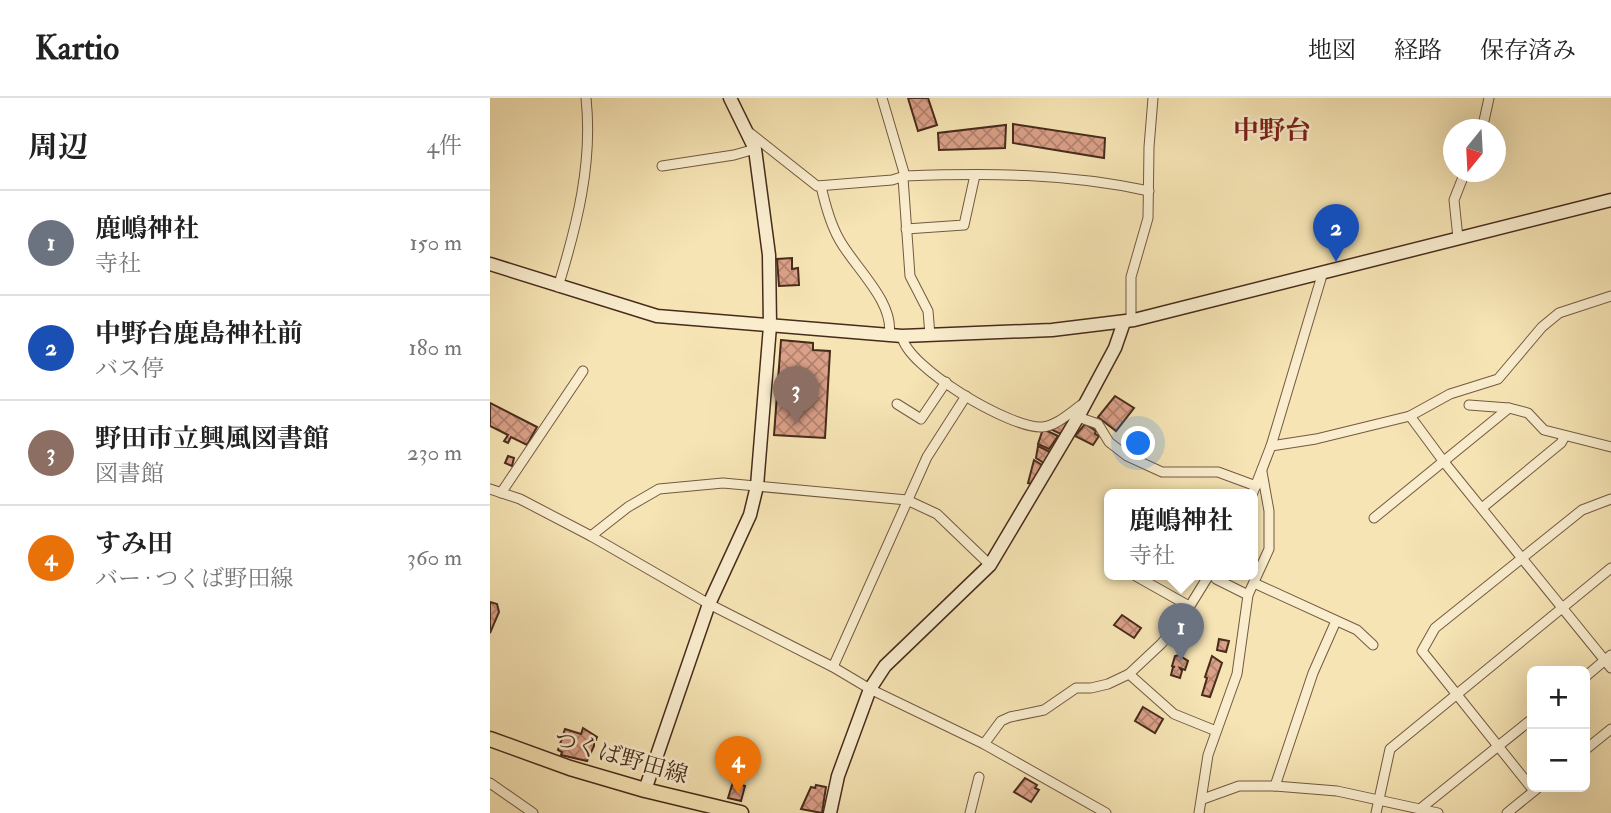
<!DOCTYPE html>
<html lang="ja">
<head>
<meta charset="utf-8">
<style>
	body { margin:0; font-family:"IM FELL Double Pica","Noto Serif JP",serif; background:#f2f2f2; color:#222 }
	.controls { position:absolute; right:21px; bottom:21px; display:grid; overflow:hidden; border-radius:10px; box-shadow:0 7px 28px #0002 }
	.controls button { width:63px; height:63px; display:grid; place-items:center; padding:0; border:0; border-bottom:2px solid #e0e0e0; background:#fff; color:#222; font:35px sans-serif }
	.compass { position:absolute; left:953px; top:21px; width:63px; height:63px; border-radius:50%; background:#fff; box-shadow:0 7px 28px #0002; rotate:198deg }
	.you { position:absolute; left:649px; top:346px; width:24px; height:24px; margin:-18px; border:5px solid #fff; border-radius:50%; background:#1a73e8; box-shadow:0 0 0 10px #1a73e833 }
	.badge { display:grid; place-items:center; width:46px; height:46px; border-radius:50%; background:#d93025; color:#fff; font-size:23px; font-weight:700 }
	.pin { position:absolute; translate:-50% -58px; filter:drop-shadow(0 2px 4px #0008) }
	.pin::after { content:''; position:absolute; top:37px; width:24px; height:21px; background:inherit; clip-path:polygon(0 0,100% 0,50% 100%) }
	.popup { position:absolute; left:614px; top:391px; width:154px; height:91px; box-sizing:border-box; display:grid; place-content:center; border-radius:10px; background:#fff; filter:drop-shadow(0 2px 5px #0005); font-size:23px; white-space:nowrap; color:#767676 }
	.popup b { font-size:26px; color:#222 }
	.popup::after { content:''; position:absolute; left:50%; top:100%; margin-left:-14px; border:14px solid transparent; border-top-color:#fff }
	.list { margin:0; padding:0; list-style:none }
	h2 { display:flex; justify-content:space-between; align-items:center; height:91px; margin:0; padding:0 28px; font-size:30px }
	h2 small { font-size:23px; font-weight:400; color:#767676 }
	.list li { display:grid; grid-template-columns:46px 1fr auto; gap:21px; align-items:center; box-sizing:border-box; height:105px; padding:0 28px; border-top:2px solid #e0e0e0 }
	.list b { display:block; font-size:26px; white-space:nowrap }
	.list p { margin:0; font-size:23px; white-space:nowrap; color:#767676 }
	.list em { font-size:23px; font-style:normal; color:#767676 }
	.map { position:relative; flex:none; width:1121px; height:715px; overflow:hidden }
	header { display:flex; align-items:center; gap:42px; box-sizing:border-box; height:98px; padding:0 35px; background:#fff; border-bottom:2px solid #e0e0e0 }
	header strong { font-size:33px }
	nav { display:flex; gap:38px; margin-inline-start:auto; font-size:24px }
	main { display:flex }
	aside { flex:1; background:#fff }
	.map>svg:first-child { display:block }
	.building { fill:url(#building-cross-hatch); stroke:#472b1b; stroke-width:2 }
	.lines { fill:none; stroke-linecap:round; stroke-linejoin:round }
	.street-casing { stroke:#735941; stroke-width:11 }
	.secondary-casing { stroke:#472b1b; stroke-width:15 }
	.primary-casing { stroke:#472b1b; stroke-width:17 }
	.street { stroke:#f9edce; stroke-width:9 }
	.secondary { stroke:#f9edce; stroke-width:12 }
	.primary { stroke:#f6e4b4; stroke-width:14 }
	.labels { text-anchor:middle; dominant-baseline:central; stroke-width:5; stroke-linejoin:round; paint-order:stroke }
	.street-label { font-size:23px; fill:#472b1b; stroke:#f9edce }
	.quarter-label { font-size:26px; font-weight:bold; fill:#7a1f14; stroke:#f9edce }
</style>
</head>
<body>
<header>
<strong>Kartio</strong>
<nav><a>地図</a><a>経路</a><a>保存済み</a></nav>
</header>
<main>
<aside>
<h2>周辺<small>4件</small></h2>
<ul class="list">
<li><span class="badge" style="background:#6b7280">1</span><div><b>鹿嶋神社</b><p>寺社</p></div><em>150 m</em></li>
<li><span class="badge" style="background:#1a4fb4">2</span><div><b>中野台鹿島神社前</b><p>バス停</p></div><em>180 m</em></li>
<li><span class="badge" style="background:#8d6e63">3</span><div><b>野田市立興風図書館</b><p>図書館</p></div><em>230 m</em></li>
<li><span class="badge" style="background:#e8710a">4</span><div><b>すみ田</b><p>バー · つくば野田線</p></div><em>360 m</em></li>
</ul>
</aside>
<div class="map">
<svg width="1121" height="715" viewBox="0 0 1121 715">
	<defs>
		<pattern id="building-cross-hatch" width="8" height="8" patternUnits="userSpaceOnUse" patternTransform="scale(1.75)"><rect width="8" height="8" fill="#dba088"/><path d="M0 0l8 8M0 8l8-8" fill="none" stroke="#b3836e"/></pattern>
	</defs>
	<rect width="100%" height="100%" fill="#f6e4b4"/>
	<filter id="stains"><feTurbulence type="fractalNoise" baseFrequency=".00286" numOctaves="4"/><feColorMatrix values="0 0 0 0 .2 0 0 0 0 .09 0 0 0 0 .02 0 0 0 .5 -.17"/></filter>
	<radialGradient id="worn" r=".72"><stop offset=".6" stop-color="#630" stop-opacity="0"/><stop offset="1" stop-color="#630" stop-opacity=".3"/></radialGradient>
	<g class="building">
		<path d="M418 0H438L447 27 428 33Z"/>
		<path d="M523 26 615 40 614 60 523 45Z"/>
		<path d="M516 27 515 50 449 52 448 35Z"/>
		<path d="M302 160V171L308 170 309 187 289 188 287 161Z"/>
		<path d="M291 242 323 245V252L340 253 335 340 284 337Z"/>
		<path d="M625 298 644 310 626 333 608 319Z"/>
		<path d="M0 305 47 329 37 347 21 339 18 345 14 343 18 337 0 328Z"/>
		<path d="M580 320 571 336 560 331Z"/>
		<path d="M595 326 606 333 605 336 609 338 603 347 585 338Z"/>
		<path d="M553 331 568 338 559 351 548 346Z"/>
		<path d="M548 348 560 354 554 365 546 360Z"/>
		<path d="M18 358 24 360 22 368 15 365Z"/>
		<path d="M544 362 552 367 541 386 538 385Z"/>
		<path d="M0 504 7 506 9 514 0 535Z"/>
		<path d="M632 517 651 530 644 540 624 527Z"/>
		<path d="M729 541 739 543 736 554 727 552Z"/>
		<path d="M689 557 698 563 695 572 690 570 692 573 690 580 681 577 683 569H685L682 568 685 558Z"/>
		<path d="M722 558 732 565 720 599 712 597 717 580 715 579Z"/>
		<path d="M653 609 673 621 665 635 645 623Z"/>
		<path d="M93 630 107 639 106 642H104V648L97 663 71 657 72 654 68 652 75 631 91 636Z"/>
		<path d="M535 680 547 687 545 690 549 692 541 704 524 694Z"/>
		<path d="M243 684 255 688 251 703 238 700Z"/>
		<path d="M326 687 336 689 332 715 311 711 321 689 325 690Z"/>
	</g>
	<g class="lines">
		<defs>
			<g id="street">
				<path d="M392 0 415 78"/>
				<path d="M992 32 999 0"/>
				<path d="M260 35 327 88 402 82 415 78C500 75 576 75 659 93"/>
				<path d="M172 68 244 57 265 51"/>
				<path d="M413 80 420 178 438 213 440 237"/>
				<path d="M331 88C335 106 340 125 349 141 364 169 405 204 399 237"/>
				<path d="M416 131 474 127 485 77"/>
				<path d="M968 140 964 102 975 74"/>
				<path d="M68 189C87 127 103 65 96 0"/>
				<path d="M641 222V179L658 120 659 49 663 0"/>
				<path d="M412 238C416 269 521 331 552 329 567 328 582 313 594 305"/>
				<path d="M407 306 431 321 456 284"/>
				<path d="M979 307 1019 310"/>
				<path d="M920 318 954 364 1121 570"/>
				<path d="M588 319 608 326 619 344 637 358 672 374H728L766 388"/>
				<path d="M781 348 826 341 920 318 960 296 1008 281 1052 229 1069 215 1121 198"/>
				<path d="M0 391 30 401 101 438 219 506 343 569 380 591 494 646 616 715"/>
				<path d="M11 395 93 273"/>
				<path d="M762 397 781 348 833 174"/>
				<path d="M992 410 1071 345 1075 338"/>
				<path d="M884 420 1019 310 1038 315 1054 332 1121 349"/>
				<path d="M101 438 138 409 169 391 233 385 417 402 447 416 500 467"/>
				<path d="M644 477 699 508"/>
				<path d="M725 477 726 481 758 497"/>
				<path d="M764 485 867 532 883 547"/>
				<path d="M343 569 437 359 476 298"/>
				<path d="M639 576 684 616 726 633"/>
				<path d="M1095 579 1121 557"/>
				<path d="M494 646 511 623 520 619 554 612 586 590H601L618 586 639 576 671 546 690 524 719 477"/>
				<path d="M1095 652 1121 631"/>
				<path d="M0 685 43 715"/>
				<path d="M785 688 823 575 846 523"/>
				<path d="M1044 693 932 553 945 530 1092 412 1121 401"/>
				<path d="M713 701 749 688H785L847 693 948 715"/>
				<path d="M930 711 1042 621"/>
				<path d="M480 715 489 679"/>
				<path d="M709 715 718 657 747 576 758 497 779 451V413L772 374"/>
				<path d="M886 715 900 651 1121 470"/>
				<path d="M1017 715 1049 689"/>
			</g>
			<g id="secondary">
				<path d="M0 166 167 218 412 238 562 232 644 222 1121 102"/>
				<path d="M155 692 219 506 260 417 267 388 280 228 279 157 265 51 240 0"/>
				<path d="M340 715 348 678 380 591 395 568 500 467 588 319 625 250 634 224"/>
			</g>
			<path id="primary" d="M0 641 80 670 155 692 251 715"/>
		</defs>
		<use href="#street" class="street-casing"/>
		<use href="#secondary" class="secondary-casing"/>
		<use href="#primary" class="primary-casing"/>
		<use href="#street" class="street"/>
		<use href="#secondary" class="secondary"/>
		<use href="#primary" class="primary"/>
	</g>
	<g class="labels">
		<g class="street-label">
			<text transform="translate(131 659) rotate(16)">つくば野田線</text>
		</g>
		<g class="quarter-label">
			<text x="782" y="33">中野台</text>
		</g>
	</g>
	<rect width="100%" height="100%" filter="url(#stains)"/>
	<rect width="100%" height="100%" fill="url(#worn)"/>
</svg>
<div class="controls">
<button>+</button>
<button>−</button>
</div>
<svg class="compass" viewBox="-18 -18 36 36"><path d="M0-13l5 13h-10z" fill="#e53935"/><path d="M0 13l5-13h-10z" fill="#767676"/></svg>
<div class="you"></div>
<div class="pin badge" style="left:691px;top:563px;background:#6b7280">1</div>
<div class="popup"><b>鹿嶋神社</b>寺社</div>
<div class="pin badge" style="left:846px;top:164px;background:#1a4fb4">2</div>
<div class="pin badge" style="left:306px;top:326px;background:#8d6e63">3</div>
<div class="pin badge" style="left:248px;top:696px;background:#e8710a">4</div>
</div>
</main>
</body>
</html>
